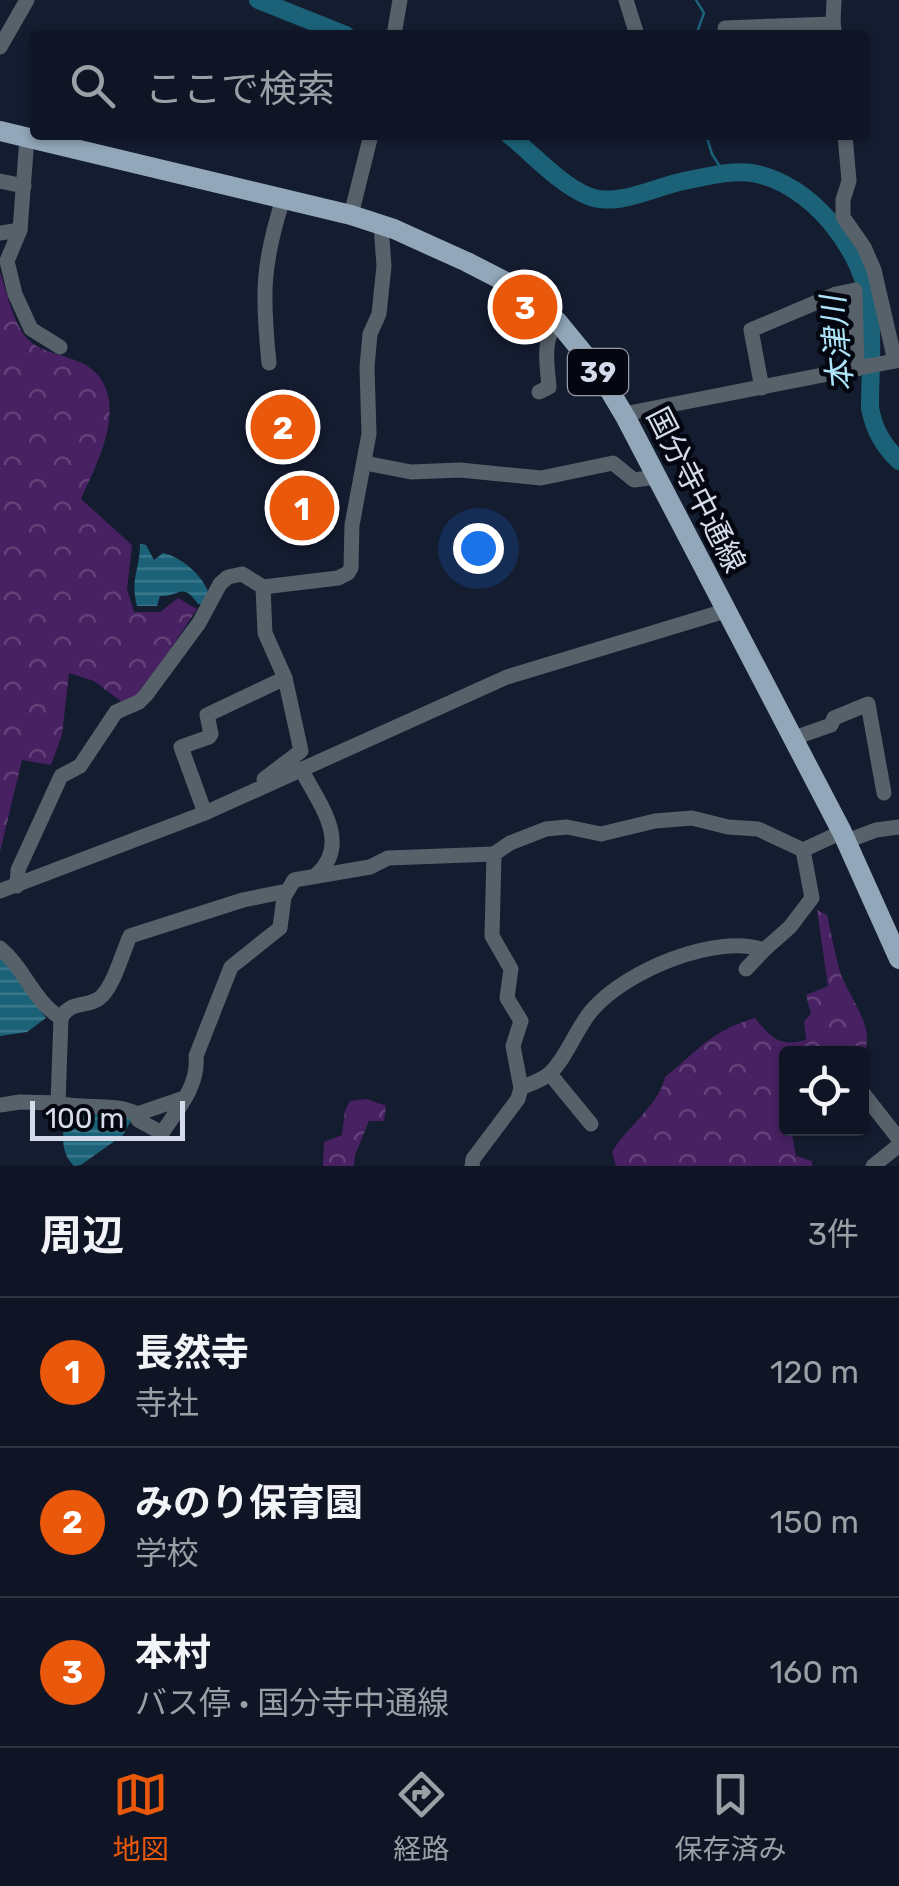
<!DOCTYPE html>
<html lang="ja">
<head>
<meta charset="utf-8">
<style>
	body { margin:0; font-family:Rubik,"Noto Sans JP",sans-serif; background:#181e2c; color:#f1f3f6 }
	.controls { position:absolute; right:30px; bottom:30px; display:grid; overflow:hidden; border-radius:10px; box-shadow:0 2px 8px #0004 }
	.controls button { width:90px; height:90px; display:grid; place-items:center; padding:0; border:0; border-bottom:2px solid #2f3441; background:#0f1524; color:#f1f3f6; font:50px sans-serif }
	.scale { position:absolute; left:30px; bottom:25px; width:155px; box-sizing:border-box; padding-left:10px; border:5px solid #d5dbea; border-top:0; font-size:28px; line-height:35px; white-space:nowrap; color:#d5dbea; -webkit-text-stroke:8px #04070f; paint-order:stroke }
	.you { position:absolute; left:478px; top:548px; width:35px; height:35px; margin:-25px; border:8px solid #fff; border-radius:50%; background:#1a73e8; box-shadow:0 0 0 15px #1a73e833 }
	.badge { display:grid; place-items:center; width:65px; height:65px; border-radius:50%; background:#ea580c; color:#fff; font-size:32px; font-weight:700 }
	.pin { position:absolute; translate:-50% -50%; border:5px solid #fff; box-shadow:0 2px 10px #0006 }
	.list { margin:0; padding:0; list-style:none }
	h2 { display:flex; justify-content:space-between; align-items:center; height:130px; margin:0; padding:0 40px; font-size:42px }
	h2 small { font-size:32px; font-weight:400; color:#9b9fa6 }
	.list li { display:grid; grid-template-columns:65px 1fr auto; gap:30px; align-items:center; box-sizing:border-box; height:150px; padding:0 40px; border-top:2px solid #2f3441 }
	.list b { display:block; font-size:38px; white-space:nowrap }
	.list p { margin:0; font-size:32px; white-space:nowrap; color:#9b9fa6 }
	.list em { font-size:32px; font-style:normal; color:#9b9fa6 }
	.icon { flex:none; width:55px; height:55px; fill:none; stroke:currentColor; stroke-width:2; stroke-linecap:round; stroke-linejoin:round }
	.map { position:relative; flex:none; width:899px; height:1166px; overflow:hidden }
	.search { position:absolute; background:#0f1524; box-shadow:0 2px 8px #0004; left:30px; right:30px; top:30px; height:110px; display:flex; align-items:center; gap:25px; box-sizing:border-box; padding:0 35px; border-radius:10px; color:#9b9fa6; font-size:38px }
	.sheet { height:580px; background:#0f1524 }
	nav { display:flex; justify-content:space-around; align-items:center; box-sizing:border-box; height:140px; border-top:2px solid #2f3441; background:#0f1524; font-size:28px; color:#9b9fa6 }
	nav a { display:grid; justify-items:center; gap:5px }
	nav .on { color:#ea580c }
	.map>svg:first-child { display:block }
	.forest { fill:url(#forest-crowns) }
	.water { fill:url(#water-rules) }
	.lines { fill:none; stroke-linecap:round; stroke-linejoin:round }
	.stream { stroke:#1b6278; stroke-width:2.5 }
	.river { stroke:#1b6278; stroke-width:18 }
	.minor { stroke:#57616a; stroke-width:15 }
	.major { stroke:#92a7b9; stroke-width:20 }
	.labels { text-anchor:middle; dominant-baseline:central; stroke-width:9; stroke-linejoin:round; paint-order:stroke }
	.shield { fill:#04070f; stroke:#969ba8; stroke-width:2.5 }
	.shield-label { font-size:28px; font-weight:bold; fill:#d5dbea }
	.street-label { font-size:30px; fill:#d5dbea; stroke:#04070f }
	.water-label { font-size:32px; font-style:italic; fill:#ade4f9; stroke:#04070f }
</style>
</head>
<body>
<div class="map">
<svg width="899" height="1166" viewBox="0 0 899 1166">
	<defs>
		<pattern id="forest-crowns" width="20" height="18" patternUnits="userSpaceOnUse" patternTransform="scale(2.5)"><rect width="20" height="18" fill="#472161"/><path d="M2 6a3 3 0 1 1 6 0M12 15a3 3 0 1 1 6 0" fill="none" stroke="#614178"/></pattern>
		<pattern id="water-rules" width="6" height="5" patternUnits="userSpaceOnUse" patternTransform="scale(2.5)"><rect width="6" height="5" fill="#1b6278"/><path d="M0 2.5h6" fill="none" stroke="#3b788b"/></pattern>
	</defs>
	<rect width="100%" height="100%" fill="#141c30"/>
	<g class="forest">
		<path d="M0 272C7 293 14 329 32 343 50 356 80 356 96 373 128 407 96 465 81 499L132 545 127 589 134 612H160L178 598 197 609 143 691 123 703 94 681 69 673 62 735 51 765 22 760 0 852Z"/>
		<path d="M817 910 827 915C831 934 835 953 840 972 848 997 879 1030 862 1056V1054H786V1128L791 1129 796 1156 812 1161V1166H616L612 1152C627 1127 660 1103 665 1077 699 1050 710 1031 755 1018 771 1038 779 1047 806 1040L804 1021 811 1014 806 995 828 986Z"/>
		<path d="M367 1099 386 1106 384 1121H369L355 1155 354 1166H323L324 1142 342 1135 345 1111 350 1101Z"/>
	</g>
	<g class="water">
		<path d="M140 544 146 545 154 560 163 553C181 557 201 574 208 591L203 604H198C182 581 180 597 160 596L157 606H137C130 576 140 571 140 544Z"/>
		<path d="M0 954 46 1018 27 1032 0 1036Z"/>
		<path d="M68 1111 120 1112 133 1117 123 1135 81 1165 74 1166C59 1152 62 1129 68 1111Z"/>
	</g>
	<g class="lines">
		<g class="stream">
			<path d="M696 35 704 13 696 0"/>
			<path d="M706 135 712 154 724 173"/>
		</g>
		<g class="river">
			<path d="M258 0 346 35"/>
			<path d="M509 135C533 154 559 184 588 196 617 208 654 187 684 181 705 177 730 170 752 173 811 183 864 250 870 309 873 341 870 375 870 408 874 430 883 445 899 461"/>
		</g>
		<g class="minor">
			<path d="M626 0 637 35"/>
			<path d="M833 24 834 0"/>
			<path d="M725 28 833 24 835 35"/>
			<path d="M394 35 400 0"/>
			<path d="M0 47 27 0"/>
			<path d="M845 135 849 181 843 200V217L864 247 874 270 895 361"/>
			<path d="M27 138 20 230 7 261 15 294 31 329 60 347"/>
			<path d="M0 181 24 186"/>
			<path d="M351 215 371 135"/>
			<path d="M0 233 20 230"/>
			<path d="M269 363C262 295 262 265 283 199"/>
			<path d="M762 388 751 330 836 294 855 290 857 369"/>
			<path d="M539 392 549 387C547 362 542 342 557 321"/>
			<path d="M624 414 899 360"/>
			<path d="M365 463 411 472 460 470 541 478 613 463 634 480 656 477"/>
			<path d="M794 738 831 725 834 718 868 704 884 793"/>
			<path d="M301 769C318 802 352 843 317 874"/>
			<path d="M264 779 301 751 285 678 265 633 263 587 338 578 348 573 351 568 352 525 369 434 367 367 370 334 379 314 384 266 381 225"/>
			<path d="M205 813 181 747 209 737 211 734 207 715 285 678"/>
			<path d="M847 841 876 830 899 827"/>
			<path d="M17 886 18 870 61 776 80 766 116 712 139 702 146 695 199 623 220 584 228 577 242 574 263 587"/>
			<path d="M0 891 205 813 507 677 725 611"/>
			<path d="M0 948C25 969 33 1001 61 1018 71 999 89 1009 102 996 115 982 122 954 130 936L243 900 287 891"/>
			<path d="M764 950 790 927 812 898 803 850"/>
			<path d="M61 1018 58 1103C84 1110 114 1102 137 1114"/>
			<path d="M550 1074 591 1124"/>
			<path d="M521 1088C530 1084 542 1080 549 1074 566 1060 577 1026 593 1009 626 971 716 933 764 950L746 969"/>
			<path d="M862 1092 899 1139"/>
			<path d="M181 1099 137 1114 138 1120 162 1133C178 1109 199 1085 196 1056L231 967 280 928 284 897 294 880 370 867 388 858 494 854"/>
			<path d="M0 1105 20 1102 58 1103"/>
			<path d="M472 1166 473 1159 518 1099 521 1088 513 1046 521 1021 507 998 511 969 492 936 494 854 510 843 546 829 567 827 601 834 655 821 692 818 728 827 758 829 803 850 842 832"/>
			<path d="M873 1166 899 1145"/>
		</g>
		<path class="major" d="M0 131 351 215 394 229 467 262 510 284 557 321 598 371 626 418 842 832 899 959"/>
	</g>
	<g class="labels">
		<rect class="shield" x="568" y="349" width="60" height="46" rx="8"/>
		<g class="shield-label">
			<text x="598" y="372">39</text>
		</g>
		<g class="street-label">
			<text transform="translate(696 490) rotate(63)">国分寺中通線</text>
		</g>
		<g class="water-label">
			<text transform="translate(837 344) rotate(-95)">本津川</text>
		</g>
	</g>
</svg>
<div class="controls">
<button><svg class="icon" aria-label="locate" viewBox="0 0 24 24"><circle cx="12" cy="12" r="6"/><path d="M12 2v4M12 18v4M2 12h4M18 12h4"/></svg></button>
</div>
<div class="scale">100 m</div>
<div class="you"></div>
<div class="pin badge" style="left:302px;top:508px">1</div>
<div class="pin badge" style="left:283px;top:427px">2</div>
<div class="pin badge" style="left:525px;top:307px">3</div>
<div class="search"><svg class="icon" aria-label="search" viewBox="0 0 24 24"><circle cx="10" cy="10" r="6"/><path d="M15 15l6 6"/></svg>ここで検索</div>
</div>
<section class="sheet">
<h2>周辺<small>3件</small></h2>
<ul class="list">
<li><span class="badge">1</span><div><b>長然寺</b><p>寺社</p></div><em>120 m</em></li>
<li><span class="badge">2</span><div><b>みのり保育園</b><p>学校</p></div><em>150 m</em></li>
<li><span class="badge">3</span><div><b>本村</b><p>バス停 · 国分寺中通線</p></div><em>160 m</em></li>
</ul>
</section>
<nav>
<a class="on"><svg class="icon" aria-label="map" viewBox="0 0 24 24"><path d="M3 6l6-2 6 2 6-2v14l-6 2-6-2-6 2zM9 4v14M15 6v14"/></svg>地図</a>
<a><svg class="icon" aria-label="directions" viewBox="0 0 24 24"><path d="M12 3l9 9-9 9-9-9zM9 14v-3h6M13 9l2 2-2 2"/></svg>経路</a>
<a><svg class="icon" aria-label="saved" viewBox="0 0 24 24"><path d="M7 4h10v16l-5-4-5 4z"/></svg>保存済み</a>
</nav>
</body>
</html>
